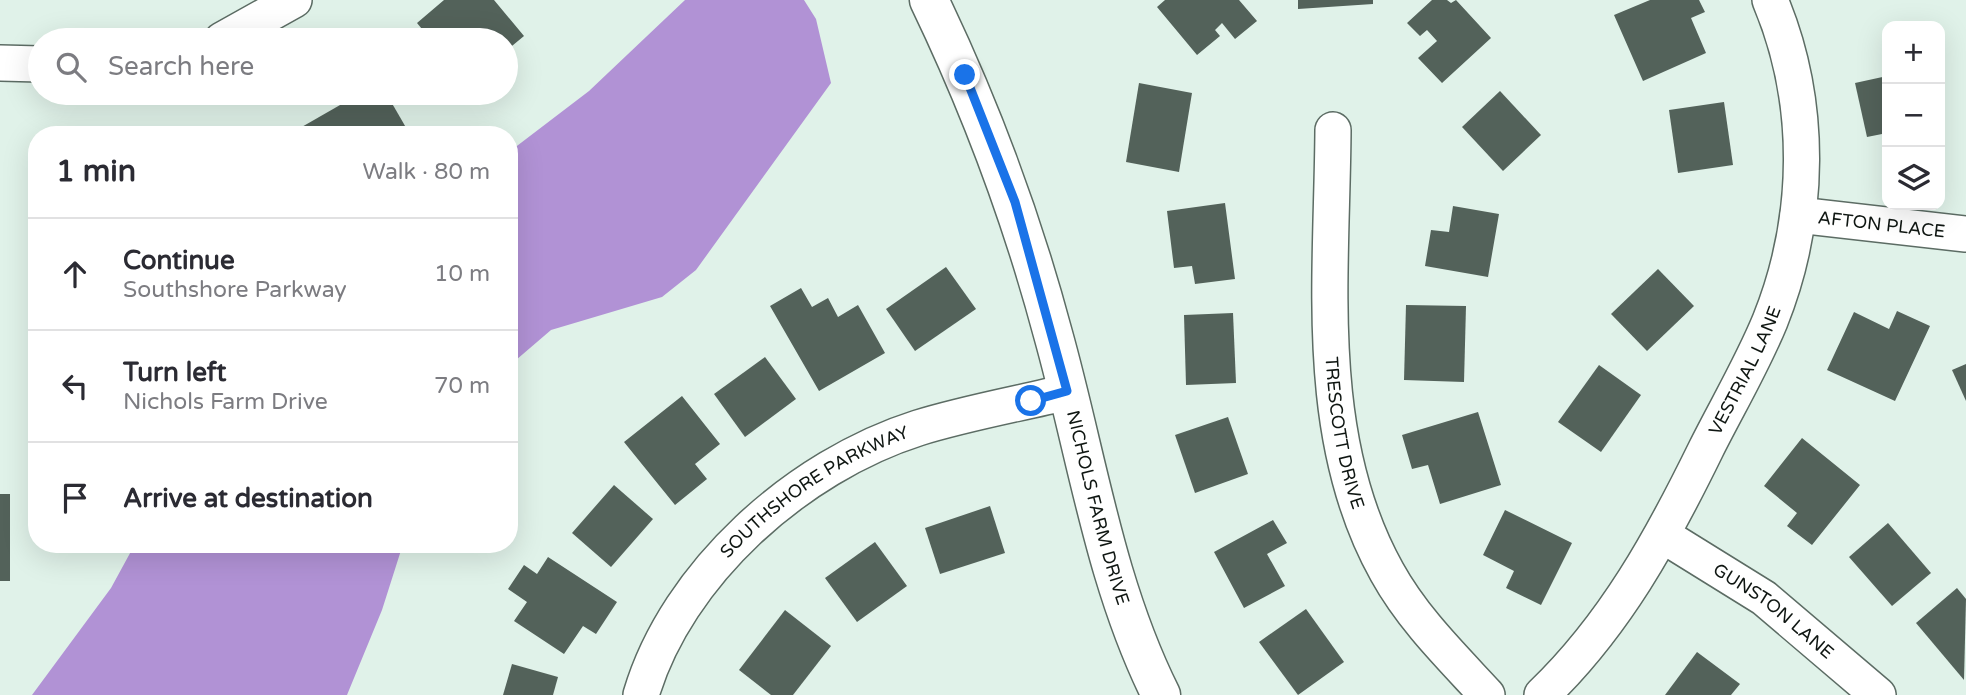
<!DOCTYPE html>
<html lang="en">
<head>
<meta charset="utf-8">
<style>
	body { margin:0; font-family:"Varela Round",sans-serif; background:#f2f2f3; color:#2b2b33 }
	.controls { position:absolute; right:21px; top:21px; display:grid; overflow:hidden; border-radius:14px; box-shadow:0 7px 28px #0002 }
	.controls button { width:63px; height:63px; display:grid; place-items:center; padding:0; border:0; border-bottom:2px solid #e1e1e2; background:#fff; color:#2b2b33; font:35px sans-serif }
	.stop { position:absolute; width:21px; height:21px; margin:-16px; border:5px solid #1a73e8; border-radius:50%; background:#fff }
	.stop.end { background:#1a73e8; border-color:#fff; box-shadow:0 2px 7px #0008 }
	.list { margin:0; padding:0; list-style:none }
	h2 { display:flex; justify-content:space-between; align-items:center; height:91px; margin:0; padding:0 28px; font-size:30px }
	h2 small { font-size:23px; font-weight:400; color:#7c7c81 }
	.list li { display:grid; grid-template-columns:46px 1fr auto; gap:21px; align-items:center; box-sizing:border-box; height:112px; padding:0 28px; border-top:2px solid #e1e1e2 }
	.list b { display:block; font-size:26px; white-space:nowrap }
	.list p { margin:0; font-size:23px; white-space:nowrap; color:#7c7c81 }
	.list em { font-size:23px; font-style:normal; color:#7c7c81 }
	.icon { flex:none; width:38px; height:38px; fill:none; stroke:currentColor; stroke-width:2; stroke-linecap:round; stroke-linejoin:round }
	.map { position:relative; flex:none; width:1966px; height:695px; overflow:hidden }
	.search { position:absolute; background:#fff; box-shadow:0 7px 28px #0002; left:28px; top:28px; width:490px; height:77px; display:flex; align-items:center; gap:18px; box-sizing:border-box; padding:0 24px; border-radius:38px; color:#7c7c81; font-size:26px }
	.panel { position:absolute; background:#fff; box-shadow:0 7px 28px #0002; left:28px; top:126px; width:490px; height:427px; border-radius:28px }
	.map>svg:first-child { display:block }
	.water { fill:#b192d5 }
	.building { fill:#53625a }
	.lines { fill:none; stroke-linecap:round; stroke-linejoin:round }
	.street-casing { stroke:#5c6c64; stroke-width:38 }
	.secondary-casing { stroke:#5c6c64; stroke-width:41 }
	.street { stroke:#fff; stroke-width:35 }
	.secondary { stroke:#fff; stroke-width:38 }
	.route { stroke:#1a73e8; stroke-width:9 }
	.labels { text-anchor:middle; dominant-baseline:central; stroke-width:7; stroke-linejoin:round; paint-order:stroke }
	.street-label { font-size:18px; fill:#0f1612; stroke:#e0f2e9 }
</style>
</head>
<body>
<div class="map">
<svg width="1966" height="695" viewBox="0 0 1966 695">
	<rect width="100%" height="100%" fill="#e0f2e9"/>
	<g class="water">
		<path d="M685 0H804L816 19 831 83 696 270 662 297 551 330 509 366V152L589 91Z"/>
		<path d="M135 544H403L382 610 347 695H32L111 588Z"/>
	</g>
	<g class="building">
		<path d="M444 0H494L524 36 506 51V40H431L417 23Z"/>
		<path d="M1165 0H1239L1257 21 1235 39 1222 23 1215 30 1220 36 1197 55 1157 7Z"/>
		<path d="M1298 0H1373V4L1298 9Z"/>
		<path d="M1432 0H1447L1451 3 1456 0 1491 38 1442 83 1418 58 1437 41 1427 30 1420 36 1407 23Z"/>
		<path d="M1650 0H1699L1705 12 1691 18 1706 53 1643 81 1614 15Z"/>
		<path d="M1887 76V133L1867 137 1855 83Z"/>
		<path d="M1139 83 1192 93 1179 172 1126 162Z"/>
		<path d="M1500 91 1541 135 1503 171 1462 127Z"/>
		<path d="M361 93H386L408 131 402 135H294L293 132Z"/>
		<path d="M1724 102 1733 165 1678 173 1669 110Z"/>
		<path d="M1225 203 1235 279 1195 284 1192 266 1174 268 1167 211Z"/>
		<path d="M1453 206 1499 214 1488 277 1425 266 1431 230 1449 232Z"/>
		<path d="M29 232H37V280H31Z"/>
		<path d="M946 267 976 309 915 351 886 309Z"/>
		<path d="M1658 269 1694 306 1647 351 1611 314Z"/>
		<path d="M801 288 812 307 828 298 838 317 858 305 885 353 819 391 770 306Z"/>
		<path d="M1406 305 1466 306 1464 382 1404 380Z"/>
		<path d="M1897 311 1930 326 1895 401 1827 370 1854 312 1889 329Z"/>
		<path d="M1233 313 1236 383 1186 385 1184 315Z"/>
		<path d="M765 357 796 399 745 437 714 394Z"/>
		<path d="M1966 364V401L1952 370Z"/>
		<path d="M1599 365 1641 395 1601 452 1558 422Z"/>
		<path d="M682 396 720 444 695 464 707 479 675 505 624 442Z"/>
		<path d="M1478 412 1501 485 1440 504 1428 465 1412 469 1402 435Z"/>
		<path d="M1228 417 1248 474 1195 493 1175 435Z"/>
		<path d="M1802 438 1860 485 1812 545 1787 526 1797 513 1764 486Z"/>
		<path d="M614 485 653 519 611 567 572 533Z"/>
		<rect x="0" y="494" width="10" height="87"/>
		<path d="M990 506 1005 553 940 574 925 528Z"/>
		<path d="M1505 510 1572 543 1541 605 1506 588 1514 571 1483 555Z"/>
		<path d="M1273 520 1287 543 1267 554 1285 586 1244 608 1214 552Z"/>
		<path d="M1888 523 1931 573 1892 606 1849 557Z"/>
		<path d="M875 542 907 586 857 622 825 578Z"/>
		<path d="M548 557 617 602 596 634 583 626 564 654 514 621 527 602 508 589 524 565 537 574Z"/>
		<path d="M1957 588 1966 599 1964 680 1916 623Z"/>
		<path d="M1306 609 1344 662 1298 695 1259 642Z"/>
		<path d="M785 610 831 646 793 695H771L739 670Z"/>
		<path d="M1697 652 1740 684 1731 695H1665Z"/>
		<path d="M512 664 558 677 553 695H503Z"/>
	</g>
	<g class="lines">
		<defs>
			<g id="street">
				<path d="M222 40 294 0"/>
				<path d="M0 63 40 64"/>
				<path id="s1" d="M1333 130C1332 277 1312 438 1387 572 1413 619 1451 656 1487 695"/>
				<path id="s2" d="M1798 215 1966 234"/>
				<path id="s3" d="M1664 536 1764 598 1878 695"/>
				<path id="s4" d="M641 695C677 573 798 466 918 428 966 413 1018 404 1067 392"/>
				<path id="s5" d="M1542 695C1615 625 1662 539 1706 449 1727 407 1752 365 1770 321 1811 219 1813 102 1770 0"/>
			</g>
			<g id="secondary">
				<path id="s6" d="M929 0C981 108 1022 218 1053 334 1087 455 1104 581 1161 695"/>
			</g>
		</defs>
		<use href="#street" class="street-casing"/>
		<use href="#secondary" class="secondary-casing"/>
		<use href="#street" class="street"/>
		<use href="#secondary" class="secondary"/>
	</g>
	<g class="lines">
		<path class="route" d="M965 75 1015 202 1067 391 1031 401"/>
	</g>
	<g class="labels">
		<g class="street-label">
			<text stroke="none"><textPath href="#s2" startOffset="84">AFTON PLACE</textPath></text>
			<text stroke="none"><textPath href="#s5" startOffset="385">VESTRIAL LANE</textPath></text>
			<text stroke="none"><textPath href="#s1" startOffset="304">TRESCOTT DRIVE</textPath></text>
			<text stroke="none"><textPath href="#s4" startOffset="276">SOUTHSHORE PARKWAY</textPath></text>
			<text stroke="none"><textPath href="#s6" startOffset="536">NICHOLS FARM DRIVE</textPath></text>
			<text stroke="none"><textPath href="#s3" startOffset="133">GUNSTON LANE</textPath></text>
		</g>
	</g>
</svg>
<div class="controls">
<button>+</button>
<button>−</button>
<button><svg class="icon" aria-label="layers" viewBox="0 0 24 24"><path d="M12 4l9 5-9 5-9-5zM3 14l9 5 9-5"/></svg></button>
</div>
<div class="stop" style="left:1031px;top:401px"></div>
<div class="stop end" style="left:965px;top:75px"></div>
<div class="search"><svg class="icon" aria-label="search" viewBox="0 0 24 24"><circle cx="10" cy="10" r="6"/><path d="M15 15l6 6"/></svg>Search here</div>
<section class="panel">
<h2>1 min<small>Walk · 80 m</small></h2>
<ul class="list">
<li><svg class="icon" aria-label="ahead" viewBox="0 0 24 24"><path d="M12 20V5M6 11l6-6 6 6"/></svg><div><b>Continue</b><p>Southshore Parkway</p></div><em>10 m</em></li>
<li><svg class="icon" aria-label="left" viewBox="0 0 24 24"><path d="M17 20v-9H6M10 6l-5 5 5 5"/></svg><div><b>Turn left</b><p>Nichols Farm Drive</p></div><em>70 m</em></li>
<li><svg class="icon" aria-label="arrive" viewBox="0 0 24 24"><path d="M6 21V4h12l-3 4 3 4H6"/></svg><div><b>Arrive at destination</b></div></li>
</ul>
</section>
</div>
</body>
</html>
